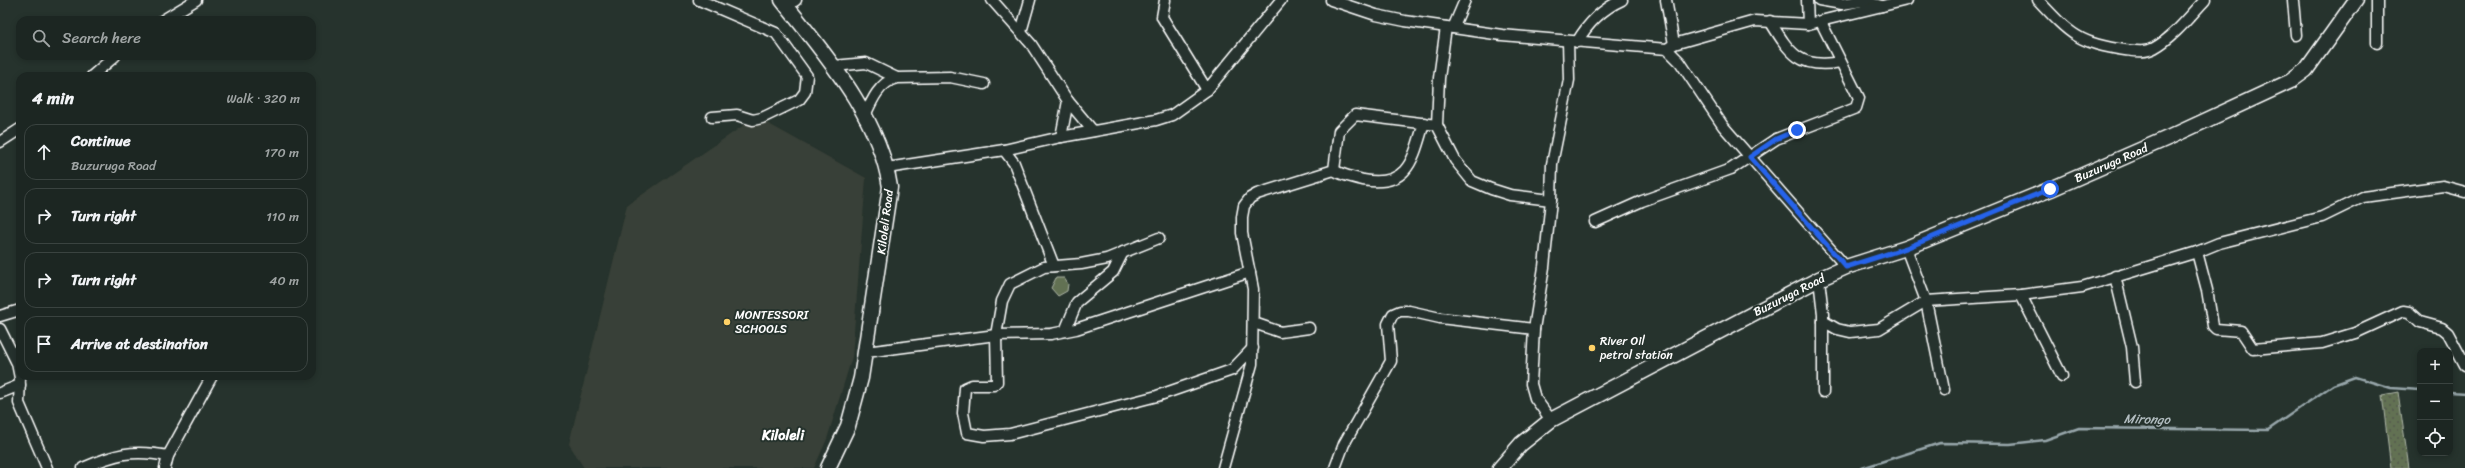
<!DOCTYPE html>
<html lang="en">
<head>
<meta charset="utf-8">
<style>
	body { margin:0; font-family:Sriracha,sans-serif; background:#29322f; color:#f1f3f6 }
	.controls { position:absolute; right:12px; bottom:12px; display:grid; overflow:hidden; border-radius:8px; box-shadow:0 2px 6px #0003 }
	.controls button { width:36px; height:36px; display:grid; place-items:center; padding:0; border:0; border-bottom:1px solid #3a4340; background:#1c2622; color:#f1f3f6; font:20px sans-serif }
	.stop { position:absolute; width:12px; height:12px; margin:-9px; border:3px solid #2563eb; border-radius:50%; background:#fff }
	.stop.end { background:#2563eb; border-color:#fff; box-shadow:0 1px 4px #0008 }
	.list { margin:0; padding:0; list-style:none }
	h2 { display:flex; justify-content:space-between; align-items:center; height:52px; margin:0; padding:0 16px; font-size:17px }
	h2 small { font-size:13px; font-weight:400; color:#a0a5a5 }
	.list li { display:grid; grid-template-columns:26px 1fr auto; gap:12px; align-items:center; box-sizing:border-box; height:56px; margin:0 8px 8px; padding:0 8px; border:1px solid #3a4340; border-radius:12px }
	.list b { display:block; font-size:15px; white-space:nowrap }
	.list p { margin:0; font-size:13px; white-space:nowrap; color:#a0a5a5 }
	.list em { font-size:13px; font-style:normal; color:#a0a5a5 }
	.icon { flex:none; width:22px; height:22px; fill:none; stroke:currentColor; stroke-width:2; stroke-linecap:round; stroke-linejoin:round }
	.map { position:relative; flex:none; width:2465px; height:468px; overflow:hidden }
	.search { position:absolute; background:#1c2622; box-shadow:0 2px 6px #0003; left:16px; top:16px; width:300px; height:44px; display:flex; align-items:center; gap:10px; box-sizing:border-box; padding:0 14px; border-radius:12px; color:#a0a5a5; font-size:15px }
	.panel { position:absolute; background:#1c2622; box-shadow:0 2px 6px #0003; left:16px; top:72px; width:300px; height:308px; border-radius:12px }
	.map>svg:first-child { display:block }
	.built { fill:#394037 }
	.grass { fill:url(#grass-dots); stroke:#b0b8a9 }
	.park { fill:#627153; stroke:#b0b8a9 }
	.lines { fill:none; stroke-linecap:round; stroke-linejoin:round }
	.stream { stroke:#98a7ab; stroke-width:2.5 }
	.street-casing { stroke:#fff; stroke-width:13 }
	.secondary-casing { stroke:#fff; stroke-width:17 }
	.street { stroke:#26332d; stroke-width:10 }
	.secondary { stroke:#26332d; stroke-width:14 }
	.route { stroke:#2563eb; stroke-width:5 }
	.poi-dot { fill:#ffd166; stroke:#26332d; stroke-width:1.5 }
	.labels { text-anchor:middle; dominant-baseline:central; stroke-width:4; stroke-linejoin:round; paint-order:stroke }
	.street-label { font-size:12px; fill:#fff; stroke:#26332d }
	.poi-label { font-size:12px; fill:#fff; stroke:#26332d; text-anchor:start }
	.water-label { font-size:13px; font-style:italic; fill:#b2bdc0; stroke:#26332d }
	.quarter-label { font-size:14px; font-weight:bold; fill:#fff; stroke:#26332d }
</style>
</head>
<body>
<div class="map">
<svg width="2465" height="468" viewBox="0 0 2465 468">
	<defs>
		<pattern id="grass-dots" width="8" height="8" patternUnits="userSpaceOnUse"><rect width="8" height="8" fill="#627153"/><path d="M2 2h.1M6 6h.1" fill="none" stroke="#54594e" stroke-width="1.8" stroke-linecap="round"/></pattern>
	</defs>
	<rect width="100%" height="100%" fill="#26332d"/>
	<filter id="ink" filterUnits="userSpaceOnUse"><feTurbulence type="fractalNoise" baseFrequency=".025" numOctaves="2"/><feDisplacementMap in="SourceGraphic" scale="8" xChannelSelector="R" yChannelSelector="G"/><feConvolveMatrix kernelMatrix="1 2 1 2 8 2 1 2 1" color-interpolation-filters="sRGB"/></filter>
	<g filter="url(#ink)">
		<path class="built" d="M756 117 866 178 852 357 827 439 814 468H584L569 444 627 205Z"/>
		<path class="grass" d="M2398 392 2409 468H2391L2382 395Z"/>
		<path class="park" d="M1056 278H1064L1068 284 1067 291 1058 296 1051 288Z"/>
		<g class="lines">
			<g class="stream">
				<path d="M2450 392 2465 393"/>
				<path d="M1862 468 1940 443 2010 444 2045 440 2079 428 2268 430 2333 385 2355 377 2391 388 2420 390"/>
			</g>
			<defs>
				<g id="street">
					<path d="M699 0 776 33 807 76 805 92 799 100 762 118 753 120 737 115 712 117"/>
					<path d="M992 0 1031 44 1068 101 1093 131"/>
					<path d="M1165 0 1162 17 1207 90"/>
					<path d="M1331 0 1376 15 1405 21 1502 35 1667 49 1680 62 1723 126 1846 267"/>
					<path d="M1666 0 1674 44"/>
					<path d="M1807 0 1808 24"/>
					<path d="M1819 0 1842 4 1862 1 1882 6"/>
					<path d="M2038 0C2069 33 2078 44 2125 50 2135 51 2145 53 2154 48 2174 37 2190 16 2205 0"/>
					<path d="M2293 0 2296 35"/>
					<path d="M2377 0V43"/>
					<path d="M787 6 796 0"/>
					<path d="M163 20 196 0"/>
					<path d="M1770 21C1789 52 1799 70 1840 62"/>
					<path d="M1446 27 1439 78 1437 125 1455 160 1472 181 1491 189 1510 195 1551 200"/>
					<path d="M1453 28 1465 0"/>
					<path d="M1021 32 1030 0"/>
					<path d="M1577 42C1588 23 1602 9 1622 0"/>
					<path d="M1667 49 1674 44 1755 21 1808 24 1907 0"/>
					<path d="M834 66 866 63 897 78 950 77 984 84"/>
					<path d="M92 76 115 56"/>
					<path d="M864 118C871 102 879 82 897 78"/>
					<path d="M1061 137 1068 101"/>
					<path d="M0 142 20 129"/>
					<path d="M1004 150 1014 163 1054 266"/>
					<path d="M887 168 1004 150 1061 137 1156 120 1172 115 1207 90 1281 0"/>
					<path d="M1334 170C1343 176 1353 177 1363 180 1409 188 1413 159 1424 123"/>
					<path d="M1595 222 1642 201 1731 169 1776 139 1856 108 1859 98 1821 22"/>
					<path d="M1159 238 1107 259 1081 264 1044 267 1010 284 1002 301 996 335 997 382 994 385H972L965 388 963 413 967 433 984 436 1010 434 1157 396 1232 370 1253 348"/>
					<path d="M1906 248 1926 301 1944 390"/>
					<path d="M2197 252 2207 290 2213 326 2216 329 2241 331 2253 349 2322 343 2355 333 2403 311 2409 312 2420 322 2442 328 2448 333 2465 365"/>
					<path d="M2115 276 2132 347 2135 382"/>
					<path d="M1819 279 1823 314V392"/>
					<path d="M2021 295 2062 376"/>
					<path d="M0 316 20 310"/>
					<path d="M1823 321 1837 329 1850 332 1879 329 1926 301 2021 295 2082 287 2197 252 2219 243 2322 217 2363 197 2443 186 2465 192"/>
					<path d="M1254 323 1280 332 1309 328"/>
					<path d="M0 329 17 363 20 378 19 403 47 468"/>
					<path d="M1065 331 1077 302 1113 272 1123 252"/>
					<path d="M866 352 996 335 1051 334 1076 329 1250 272"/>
					<path d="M0 393 20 385"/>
					<path d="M1551 420 1535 398 1531 384 1534 329 1544 267 1551 200 1552 164 1569 80 1568 41"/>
					<path d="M83 468C115 454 132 449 168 456"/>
					<path d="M165 468 168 456 212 376"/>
					<path d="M1223 468 1252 364 1253 289 1242 233V217L1244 206 1250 198 1257 194 1334 170 1339 131 1355 115 1437 125"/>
					<path d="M1335 468 1344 444 1391 361 1388 324 1393 314 1400 311H1409L1440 318 1534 329"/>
				</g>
				<g id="secondary">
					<path d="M782 0C825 55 879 115 890 187L861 378 848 426 828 468"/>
					<path d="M1500 468 1521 444 1551 420 1819 279 1846 267 1906 248 2051 189 2170 137 2291 81 2306 70 2356 0"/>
				</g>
			</defs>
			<use href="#street" class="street-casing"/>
			<use href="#secondary" class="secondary-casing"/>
			<use href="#street" class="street"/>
			<use href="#secondary" class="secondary"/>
		</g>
	</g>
	<g class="lines" filter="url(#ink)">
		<path class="route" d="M1797 130 1776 139 1750 157 1846 267 1906 248 2050 189"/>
	</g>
	<g class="poi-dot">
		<circle cx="727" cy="322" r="4"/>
		<circle cx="1592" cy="348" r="4"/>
	</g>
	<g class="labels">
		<g class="street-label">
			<text transform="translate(2111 163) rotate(-24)">Buzuruga Road</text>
			<text transform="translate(885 222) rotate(-83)">Kiloleli Road</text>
			<text transform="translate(1789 295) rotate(-27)">Buzuruga Road</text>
		</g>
		<g class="poi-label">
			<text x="735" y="315">MONTESSORI<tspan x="735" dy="14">SCHOOLS</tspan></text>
			<text x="1600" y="341">River Oil<tspan x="1600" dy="14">petrol station</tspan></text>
		</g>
		<g class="water-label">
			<text transform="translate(2147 419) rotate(1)">Mirongo</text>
		</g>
		<g class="quarter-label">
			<text x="783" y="435">Kiloleli</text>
		</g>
	</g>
</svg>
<div class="controls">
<button>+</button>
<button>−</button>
<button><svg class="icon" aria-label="locate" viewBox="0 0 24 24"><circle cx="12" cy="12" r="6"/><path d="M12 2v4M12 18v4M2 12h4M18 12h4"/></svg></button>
</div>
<div class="stop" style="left:2050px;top:189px"></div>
<div class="stop end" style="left:1797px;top:130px"></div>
<div class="search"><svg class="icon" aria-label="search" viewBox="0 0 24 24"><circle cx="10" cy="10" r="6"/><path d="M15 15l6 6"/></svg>Search here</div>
<section class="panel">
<h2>4 min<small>Walk · 320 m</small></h2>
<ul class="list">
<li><svg class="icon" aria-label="ahead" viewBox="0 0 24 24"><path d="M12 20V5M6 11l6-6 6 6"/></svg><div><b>Continue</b><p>Buzuruga Road</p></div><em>170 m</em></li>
<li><svg class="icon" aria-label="right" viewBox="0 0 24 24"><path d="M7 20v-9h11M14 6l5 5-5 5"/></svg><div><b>Turn right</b></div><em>110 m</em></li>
<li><svg class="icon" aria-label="right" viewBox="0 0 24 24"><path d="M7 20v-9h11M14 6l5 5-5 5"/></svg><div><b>Turn right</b></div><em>40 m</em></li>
<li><svg class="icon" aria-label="arrive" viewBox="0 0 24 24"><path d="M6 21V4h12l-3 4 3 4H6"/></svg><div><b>Arrive at destination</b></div></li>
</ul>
</section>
</div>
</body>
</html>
